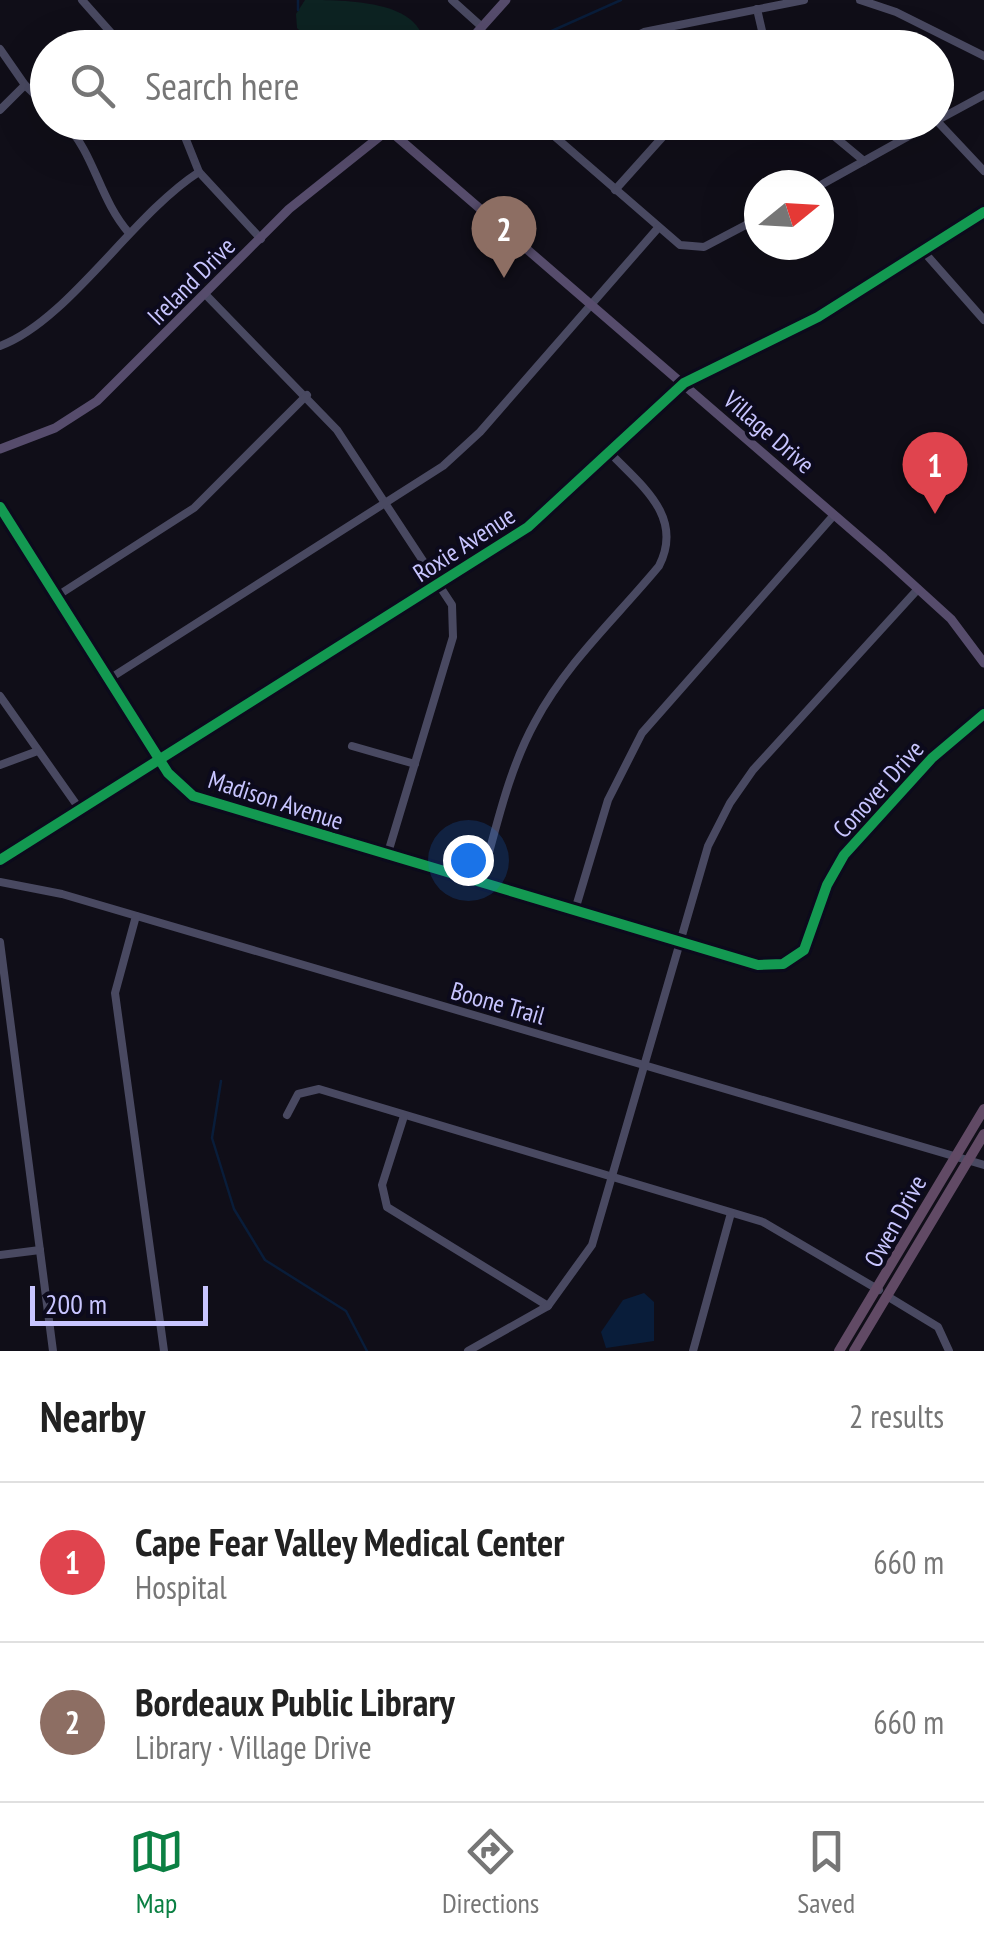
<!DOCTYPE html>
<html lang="en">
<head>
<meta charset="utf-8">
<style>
	body { margin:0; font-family:"PT Sans Narrow",sans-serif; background:#f2f2f2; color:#222 }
	.compass { position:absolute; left:744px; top:170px; width:90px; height:90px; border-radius:50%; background:#fff; box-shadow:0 10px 40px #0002; rotate:72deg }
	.scale { position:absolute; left:30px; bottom:25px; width:178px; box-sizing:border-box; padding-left:10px; border:5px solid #c8c5ff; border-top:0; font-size:28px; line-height:35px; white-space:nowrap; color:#c8c5ff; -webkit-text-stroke:8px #0c0a1c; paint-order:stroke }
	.you { position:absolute; left:468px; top:860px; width:35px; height:35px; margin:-25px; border:8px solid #fff; border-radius:50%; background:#1a73e8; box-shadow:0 0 0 15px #1a73e833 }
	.badge { display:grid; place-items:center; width:65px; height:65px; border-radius:50%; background:#0b8043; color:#fff; font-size:32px; font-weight:700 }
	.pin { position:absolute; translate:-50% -82px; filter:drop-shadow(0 2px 5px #0008) }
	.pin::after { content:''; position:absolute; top:52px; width:35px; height:30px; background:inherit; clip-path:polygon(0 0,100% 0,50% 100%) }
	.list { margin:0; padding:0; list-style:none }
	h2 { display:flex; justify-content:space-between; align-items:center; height:130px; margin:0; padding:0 40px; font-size:42px }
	h2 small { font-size:32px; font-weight:400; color:#767676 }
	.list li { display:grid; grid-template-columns:65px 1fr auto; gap:30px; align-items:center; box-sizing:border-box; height:160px; padding:0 40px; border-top:2px solid #e0e0e0 }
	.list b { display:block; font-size:38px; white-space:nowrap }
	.list p { margin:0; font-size:32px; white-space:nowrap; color:#767676 }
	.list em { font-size:32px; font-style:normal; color:#767676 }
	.icon { flex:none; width:55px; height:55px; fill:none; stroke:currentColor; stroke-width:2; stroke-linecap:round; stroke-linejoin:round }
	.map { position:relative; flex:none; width:984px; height:1351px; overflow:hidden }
	.search { position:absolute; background:#fff; box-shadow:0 10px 40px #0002; left:30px; right:30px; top:30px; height:110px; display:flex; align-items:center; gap:25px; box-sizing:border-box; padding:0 35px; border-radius:55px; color:#767676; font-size:38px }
	.sheet { height:450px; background:#fff }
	nav { display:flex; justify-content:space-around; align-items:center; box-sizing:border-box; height:140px; border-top:2px solid #e0e0e0; background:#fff; font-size:28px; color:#767676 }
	nav a { display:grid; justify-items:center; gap:5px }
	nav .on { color:#0b8043 }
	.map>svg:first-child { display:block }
	.green { fill:#0d2322 }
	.water { fill:#091d3a }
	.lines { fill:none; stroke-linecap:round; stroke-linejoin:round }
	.stream { stroke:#091d3a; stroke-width:2.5 }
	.minor { stroke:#494961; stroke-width:8 }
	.major { stroke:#564c6c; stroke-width:9 }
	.highway { stroke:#614a65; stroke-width:10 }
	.cycleway-casing { stroke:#0c0a1c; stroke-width:16 }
	.cycleway { stroke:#139951; stroke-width:10 }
	.labels { text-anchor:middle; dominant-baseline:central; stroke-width:8; stroke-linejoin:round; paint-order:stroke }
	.street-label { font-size:25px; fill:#c8c5ff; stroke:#0c0a1c }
</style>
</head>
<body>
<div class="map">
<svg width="984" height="1351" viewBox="0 0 984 1351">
	<rect width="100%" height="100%" fill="#100e18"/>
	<path class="green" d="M305 0C346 0 423 0 424 47H317L297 28 296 14Z"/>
	<path class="water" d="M644 1293 654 1302V1341L606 1348 601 1332 623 1300Z"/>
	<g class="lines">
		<g class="stream">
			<path d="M298 0V10"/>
			<path d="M424 39 465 43"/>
			<path d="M473 42 518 46 621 0"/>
			<path d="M221 1081 212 1138 234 1209 265 1260 346 1311 367 1351"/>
		</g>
		<g class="minor">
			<path d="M82 0 113 35 148 48"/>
			<path d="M452 0 482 27"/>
			<path d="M860 0 896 12 984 56"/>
			<path d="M757 9 766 48"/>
			<path d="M670 27 674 48"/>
			<path d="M610 48 644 32 804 0"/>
			<path d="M0 49 25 85 48 107"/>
			<path d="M0 110 25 85"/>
			<path d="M936 121 984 95"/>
			<path d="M937 121 984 171"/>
			<path d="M64 122C95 154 99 199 129 233"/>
			<path d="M179 122 199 172 261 239"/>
			<path d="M538 122 680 245 704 247 759 218"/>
			<path d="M817 122 864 161"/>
			<path d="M819 186 934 122"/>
			<path d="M615 190 676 122"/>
			<path d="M924 252 984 320"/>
			<path d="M207 296 337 430 452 605 453 637 387 856"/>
			<path d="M0 346C68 321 132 215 199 172"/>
			<path d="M0 507 168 773 193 796 758 965 783 964 804 950 827 885 844 855 932 758 984 714"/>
			<path d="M57 596 194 508 307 395"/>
			<path d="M109 679 443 466 480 432 658 228"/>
			<path d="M0 696 81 811"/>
			<path d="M352 746 415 764"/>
			<path d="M0 765 35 752"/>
			<path d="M0 860 528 527 684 383 818 317 984 212"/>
			<path d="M0 882 62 894 984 1165"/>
			<path d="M481 882C496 829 508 771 535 722 567 662 616 618 659 566 684 517 642 486 611 454"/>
			<path d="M575 910 608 800 642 733 834 515"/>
			<path d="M136 916 115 993 164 1351"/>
			<path d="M0 942 53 1351"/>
			<path d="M287 1115 298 1094 319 1089 763 1222 879 1290"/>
			<path d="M404 1116 382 1185 387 1207 548 1306"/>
			<path d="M0 1255 40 1250"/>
			<path d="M887 1296 938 1327 949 1351"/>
			<path d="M468 1351 548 1306 592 1245 708 846 730 803 753 770 918 589"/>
			<path d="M693 1351 731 1213"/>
		</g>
		<g class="major">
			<path d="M463 48 506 0"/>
			<path d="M389 130 884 558 951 619 984 663"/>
			<path d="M0 449 55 428 97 401 289 209 398 122"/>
		</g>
		<g class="highway">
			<path d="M839 1351 984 1109"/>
			<path d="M854 1351 984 1134"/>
		</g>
		<defs>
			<g id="cycleway">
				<path d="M0 507 168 773 193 796 758 965 783 964 804 950 827 885 844 855 932 758 984 714"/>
				<path d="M0 860 528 527 684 383 818 317 984 212"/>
			</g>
		</defs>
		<use href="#cycleway" class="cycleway-casing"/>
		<use href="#cycleway" class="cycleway"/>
	</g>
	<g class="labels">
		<g class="street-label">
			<text transform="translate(191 281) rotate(-45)">Ireland Drive</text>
			<text transform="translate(769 432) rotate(41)">Village Drive</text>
			<text transform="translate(464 544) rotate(-33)">Roxie Avenue</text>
			<text transform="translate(878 789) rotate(-48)">Conover Drive</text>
			<text transform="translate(276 800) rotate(18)">Madison Avenue</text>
			<text transform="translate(498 1003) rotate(16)">Boone Trail</text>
			<text transform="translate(895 1221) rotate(-61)">Owen Drive</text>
		</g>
	</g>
</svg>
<svg class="compass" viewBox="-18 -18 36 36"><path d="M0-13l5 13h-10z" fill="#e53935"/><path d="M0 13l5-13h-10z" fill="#767676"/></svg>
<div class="scale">200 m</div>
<div class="you"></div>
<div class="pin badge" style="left:935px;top:514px;background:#e0444e">1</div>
<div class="pin badge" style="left:504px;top:278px;background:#8d6e63">2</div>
<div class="search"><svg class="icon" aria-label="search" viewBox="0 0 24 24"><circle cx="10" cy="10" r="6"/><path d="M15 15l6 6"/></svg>Search here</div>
</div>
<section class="sheet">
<h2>Nearby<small>2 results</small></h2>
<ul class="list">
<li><span class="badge" style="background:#e0444e">1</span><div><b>Cape Fear Valley Medical Center</b><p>Hospital</p></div><em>660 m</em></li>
<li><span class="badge" style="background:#8d6e63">2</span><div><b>Bordeaux Public Library</b><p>Library · Village Drive</p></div><em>660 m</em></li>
</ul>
</section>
<nav>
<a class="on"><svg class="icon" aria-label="map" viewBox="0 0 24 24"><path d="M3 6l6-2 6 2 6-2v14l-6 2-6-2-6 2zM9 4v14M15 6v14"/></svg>Map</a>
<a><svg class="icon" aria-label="directions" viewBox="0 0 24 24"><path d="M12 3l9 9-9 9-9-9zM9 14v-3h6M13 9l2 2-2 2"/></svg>Directions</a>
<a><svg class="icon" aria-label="saved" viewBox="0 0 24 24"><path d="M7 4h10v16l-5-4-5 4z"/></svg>Saved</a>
</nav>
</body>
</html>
